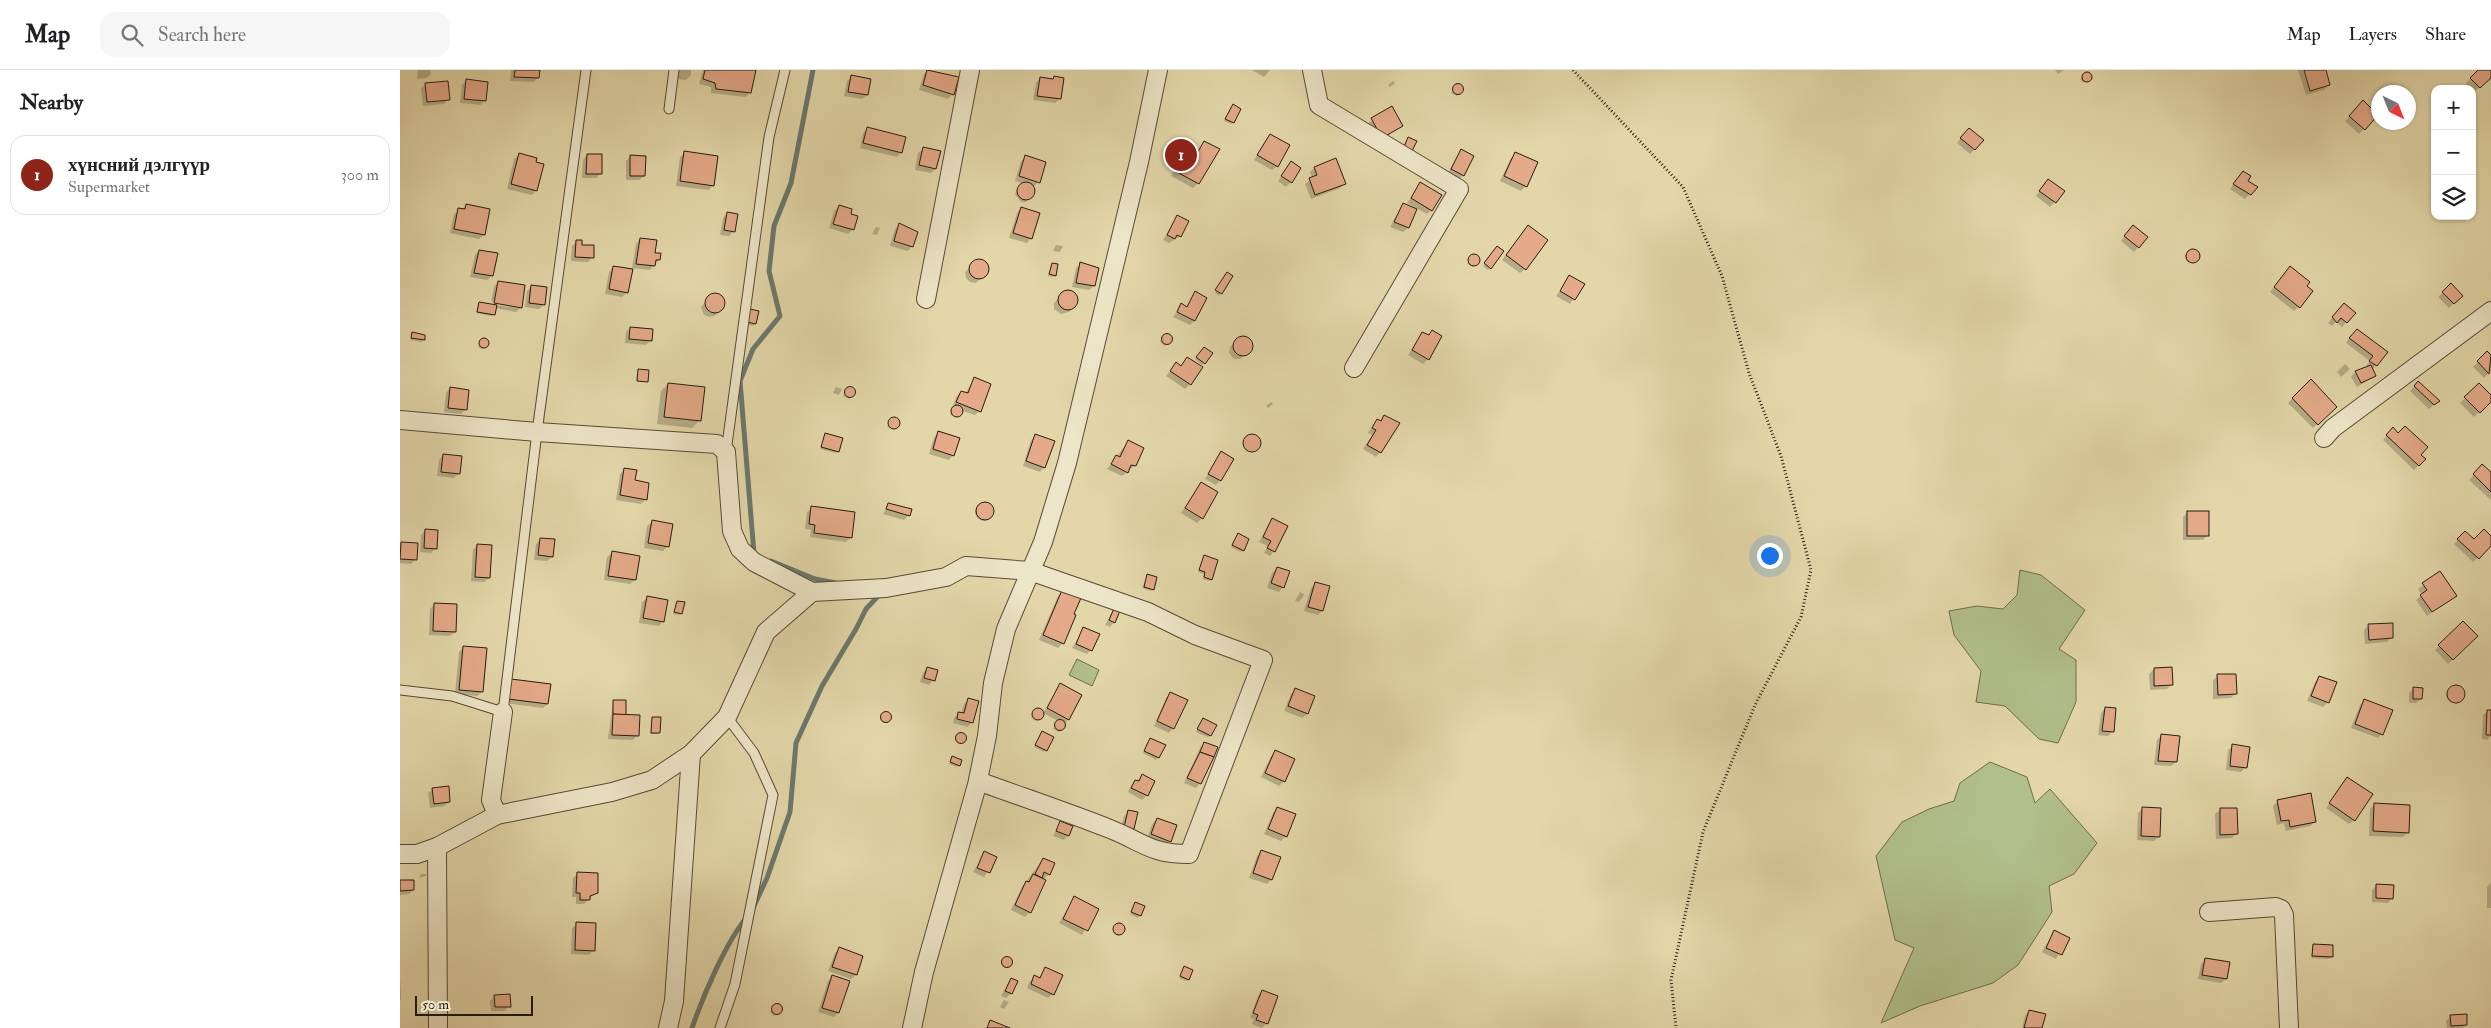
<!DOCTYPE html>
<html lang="en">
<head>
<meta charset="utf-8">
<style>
	body { margin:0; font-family:"IM FELL Double Pica",serif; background:#f6f6f6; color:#202124 }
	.controls { position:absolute; right:15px; top:15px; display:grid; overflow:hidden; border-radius:10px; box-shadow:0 1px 4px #0004 }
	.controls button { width:45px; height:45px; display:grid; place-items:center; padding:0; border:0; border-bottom:1px solid #e0e0e0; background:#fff; color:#202124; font:25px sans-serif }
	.compass { position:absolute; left:1971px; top:15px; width:45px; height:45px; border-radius:50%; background:#fff; box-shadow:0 1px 4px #0004; rotate:137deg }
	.scale { position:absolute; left:15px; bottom:12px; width:118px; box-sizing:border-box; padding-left:5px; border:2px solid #291b0e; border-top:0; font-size:14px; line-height:18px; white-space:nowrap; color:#291b0e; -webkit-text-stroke:4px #ede5c7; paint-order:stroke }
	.you { position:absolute; left:1369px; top:485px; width:18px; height:18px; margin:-12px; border:4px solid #fff; border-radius:50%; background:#1a73e8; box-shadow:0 0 0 8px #1a73e833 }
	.badge { display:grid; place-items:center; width:32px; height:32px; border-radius:50%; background:#8f2418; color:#fff; font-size:16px; font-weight:700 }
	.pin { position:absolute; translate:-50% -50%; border:2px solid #fff; box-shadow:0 1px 5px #0006 }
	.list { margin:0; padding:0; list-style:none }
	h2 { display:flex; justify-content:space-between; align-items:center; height:65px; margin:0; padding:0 20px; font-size:21px }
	h2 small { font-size:16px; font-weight:400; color:#757577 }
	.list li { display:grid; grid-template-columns:32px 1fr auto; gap:15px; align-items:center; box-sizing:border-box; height:80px; margin:0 10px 10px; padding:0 10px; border:1px solid #e0e0e0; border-radius:15px }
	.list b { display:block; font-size:19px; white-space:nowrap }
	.list p { margin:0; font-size:16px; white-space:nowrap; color:#757577 }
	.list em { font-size:16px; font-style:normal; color:#757577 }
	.icon { flex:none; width:28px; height:28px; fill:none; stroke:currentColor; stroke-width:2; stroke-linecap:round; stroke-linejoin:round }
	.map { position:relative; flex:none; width:2091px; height:958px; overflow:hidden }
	header { display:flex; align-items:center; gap:30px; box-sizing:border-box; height:70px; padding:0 25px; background:#fff; border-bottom:1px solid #e0e0e0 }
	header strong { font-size:24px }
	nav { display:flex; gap:28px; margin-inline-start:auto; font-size:18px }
	.search { width:350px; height:45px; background:#f6f6f6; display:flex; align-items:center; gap:12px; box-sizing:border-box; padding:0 18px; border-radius:15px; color:#757577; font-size:19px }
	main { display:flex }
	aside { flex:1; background:#fff }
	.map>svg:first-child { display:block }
	.green { fill:#b1bf8a; stroke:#6d6d4c }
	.shadow { fill:#0003 }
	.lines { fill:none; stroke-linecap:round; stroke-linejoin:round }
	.stream { stroke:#6a796e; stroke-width:5 }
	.building { fill:#e4aa89; stroke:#291b0e }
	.lane-casing { stroke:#584a35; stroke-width:11 }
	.street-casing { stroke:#584a35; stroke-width:20 }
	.path { stroke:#291b0e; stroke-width:3; stroke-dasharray:1 2.5; stroke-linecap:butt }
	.lane { stroke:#ede5c7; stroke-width:9 }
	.street { stroke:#ede5c7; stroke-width:18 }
</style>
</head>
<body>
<header>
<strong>Map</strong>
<div class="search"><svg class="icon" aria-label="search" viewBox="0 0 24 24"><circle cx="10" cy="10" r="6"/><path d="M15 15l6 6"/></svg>Search here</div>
<nav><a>Map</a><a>Layers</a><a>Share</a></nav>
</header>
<main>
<aside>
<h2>Nearby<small></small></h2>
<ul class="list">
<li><span class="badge">1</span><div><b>хүнсний дэлгүүр</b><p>Supermarket</p></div><em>300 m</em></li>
</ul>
</aside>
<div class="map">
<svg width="2091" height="958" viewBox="0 0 2091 958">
	<rect width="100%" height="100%" fill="#e3d7a9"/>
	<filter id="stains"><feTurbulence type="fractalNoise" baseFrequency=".004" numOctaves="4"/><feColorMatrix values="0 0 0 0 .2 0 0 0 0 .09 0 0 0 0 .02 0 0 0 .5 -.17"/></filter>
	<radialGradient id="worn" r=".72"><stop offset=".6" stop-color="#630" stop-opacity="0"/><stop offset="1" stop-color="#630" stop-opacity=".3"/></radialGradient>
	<g class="green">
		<path d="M1620 500 1641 505 1685 540 1659 579 1676 590V632L1658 673 1639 669 1605 636 1576 632 1581 601 1554 565 1549 541 1577 536 1603 539 1617 525Z"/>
		<path d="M677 589 699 600 692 616 669 605Z"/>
		<path d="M1590 692 1627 707 1635 733 1650 719 1697 773 1674 804 1649 816 1652 842 1618 895 1593 913 1520 936 1481 953 1514 878 1495 870 1476 786 1502 752 1529 739 1554 731 1560 713Z"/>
	</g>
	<g class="shadow">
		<path d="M18 0H30L31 4 26 8 17 9Z"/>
		<path d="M111 0H139L138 7 134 12 110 11Z"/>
		<path d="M278 0H291V5L286 10 277 9Z"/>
		<path d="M303 0H355L350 22 346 27 311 23V17L299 14Z"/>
		<path d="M528 0 557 8 552 24 548 29 519 20 524 4Z"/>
		<path d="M852 0H870L864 7Z"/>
		<path d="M1655 0H1664L1658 4Z"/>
		<path d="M1898 0H1924L1929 15 1924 20 1906 25Z"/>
		<path d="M2080 0H2091V7L2074 22 2066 13Z"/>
		<path d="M1687 3 1690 8 1683 13 1680 9Z"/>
		<path d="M452 7 469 10 467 25 462 29 444 26 447 11Z"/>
		<path d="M640 8 663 9 660 29 655 33 633 30 636 13Z"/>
		<path d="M66 11 85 30 81 35 60 33 62 15Z"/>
		<path d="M993 11 995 13 990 17 988 15Z"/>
		<path d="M26 14 48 29 44 34 23 36 21 18Z"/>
		<path d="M1056 15 1062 18 1057 26 1051 23Z"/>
		<path d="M1963 32 1977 45 1959 64 1945 51Z"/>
		<path d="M833 36V52L831 54 824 51Z"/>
		<path d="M992 38 1002 56 977 72 967 54Z"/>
		<path d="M468 59 501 82 497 87 460 78 463 63Z"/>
		<path d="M1564 64 1582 70 1570 84 1557 73Z"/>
		<path d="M870 65 877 96 872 100 854 90Z"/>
		<path d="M805 72 818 79 798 113 793 118 771 106 781 88 785 83 794 88Z"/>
		<path d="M523 79 535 99 531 103 515 100 518 83Z"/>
		<path d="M1061 81 1063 105 1059 110 1047 104Z"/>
		<path d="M285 83 313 115 309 120 276 116 280 87Z"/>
		<path d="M1115 83 1126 116 1121 121 1100 111 1111 88Z"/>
		<path d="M119 85 136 120 132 125 107 119 114 89Z"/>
		<path d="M187 85 200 104 196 108H182L183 90Z"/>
		<path d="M231 86 244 106 239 110H226V91Z"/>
		<path d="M626 87 639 112 634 116H631L633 123 626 132H621L615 124 619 116 625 114 615 111 621 91Z"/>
		<path d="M891 93V112L886 117 878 111Z"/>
		<path d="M915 98 944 114 940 118 911 129 905 114 912 108 910 102Z"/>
		<path d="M1839 107 1856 117 1845 129 1830 119Z"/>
		<path d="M1021 113 1031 140 1027 144 1007 133Z"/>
		<path d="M1644 115 1655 132 1650 137 1636 126Z"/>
		<path d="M1003 134 1016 140 1008 158 1003 162 990 157Z"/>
		<path d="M66 136 89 140 84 165 79 169 50 163 54 144Z"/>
		<path d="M439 136 450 145 453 159 448 164 429 158 434 141Z"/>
		<path d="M621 138 631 168 627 173 609 168 617 143Z"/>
		<path d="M327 143 337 145 333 162 329 166 320 165 323 148Z"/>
		<path d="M777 147 780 166 769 173 763 170Z"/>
		<path d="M500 155 512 176 508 181 490 176 495 159Z"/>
		<path d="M476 157 480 158 477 165 472 164Z"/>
		<path d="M1124 161 1125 199 1120 203 1102 190Z"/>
		<path d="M1729 161 1738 177 1734 182 1721 171Z"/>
		<path d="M240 169 259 189 250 200 232 198 236 174Z"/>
		<path d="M177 171 192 188 188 192 171 191 172 176Z"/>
		<path d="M656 175 663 176 660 182 653 181Z"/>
		<path d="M1095 179 1090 198 1088 200 1083 196Z"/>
		<circle cx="1791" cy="187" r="6"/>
		<path d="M79 181 92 206 87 210 70 207 75 185Z"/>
		<path d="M1073 186 1078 188 1073 197 1067 194Z"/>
		<path d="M581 190 586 193 588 201 576 213 570 212 566 208 565 202 576 191Z"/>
		<path d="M652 194 655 205 653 207 648 206Z"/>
		<path d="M680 194 697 199 694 216 689 220 672 217 676 198Z"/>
		<path d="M214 197 227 222 222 227 205 224 209 202Z"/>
		<path d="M1886 202 1899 237 1894 241 1870 222Z"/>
		<path d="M825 205 832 206 819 226 815 223Z"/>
		<path d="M1170 207 1183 215 1170 234 1156 226Z"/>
		<path d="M98 212 121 237 116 242 95 238 92 246 76 243 79 233 119 238V236L91 231 94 217Z"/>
		<path d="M2051 215 2061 226 2049 238 2038 227Z"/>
		<path d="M132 216 144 234 139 239 125 237 127 221Z"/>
		<path d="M669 221 675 224 677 232 669 242 661 244 654 239V233L663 223Z"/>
		<path d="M795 223 794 251 790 255 773 247 781 235 786 237Z"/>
		<path d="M312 225 322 227 324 233 315 246 309 247 304 245 301 237Z"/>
		<path d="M1940 239 1954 243 1942 257 1936 252 1932 256 1928 253Z"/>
		<path d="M358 242 355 254 353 256 346 254Z"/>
		<path d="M230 258 251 270 246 275 225 273 226 262Z"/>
		<path d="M12 263 24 266V270L22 272 10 270Z"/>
		<path d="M1022 263 1028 266V289L1023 294 1008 285Z"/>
		<path d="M767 265 771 269 764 276 760 271Z"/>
		<path d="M1952 265 1986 282 1972 300 1975 306 1957 317 1951 307 1955 302 1968 298 1966 296 1970 291 1946 273Z"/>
		<path d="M845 267 850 270 851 279 840 289H834L829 283 830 277 839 268Z"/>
		<path d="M82 270 87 272 82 279 78 277Z"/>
		<path d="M802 280 804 293 802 295 795 289Z"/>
		<path d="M2087 283 2091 287V301L2084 308 2073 297Z"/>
		<path d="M787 288 790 314 785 319 766 306 776 294 780 297Z"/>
		<path d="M1945 294 1950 299 1941 307 1937 302Z"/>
		<path d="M238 300 247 310 236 309Z"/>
		<path d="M574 309 580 341 575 345 560 340 556 347 550 345 556 327 561 322 565 324Z"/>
		<path d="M1911 311 1935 337 1913 358 1888 333Z"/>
		<path d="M2018 313 2038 331 2029 339 2010 321Z"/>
		<path d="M268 314 299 351 292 358 257 354 261 321Z"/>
		<path d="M2079 314 2091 327V330L2074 347 2060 333Z"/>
		<path d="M436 317 442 319 439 325 433 323Z"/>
		<path d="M50 318 66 339 61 344 44 342 46 323Z"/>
		<path d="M448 318 454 321 449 329 443 326Z"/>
		<path d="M871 332 873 334 868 338 866 336Z"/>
		<path d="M985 347 980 382 976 387 963 379 972 365 968 363 973 355Z"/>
		<path d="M492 349 498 351 493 359 487 357Z"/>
		<path d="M1993 359 2024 389 2014 400 1983 370Z"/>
		<path d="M539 363 553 385 549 390 529 384 534 367Z"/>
		<path d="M426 364 437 381 436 383 420 379Z"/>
		<path d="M636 366 644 397 640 402 623 396 631 370Z"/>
		<circle cx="851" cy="374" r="8"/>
		<path d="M728 372 735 395 722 406 707 399Z"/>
		<path d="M821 383 820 410 816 415 805 409Z"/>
		<path d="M43 385 59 403 54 408 37 406 39 390Z"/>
		<path d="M2082 396 2091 404V430L2069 410Z"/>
		<path d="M225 399 246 429 241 434 216 430 220 404Z"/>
		<path d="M801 413 802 448 797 453 781 443Z"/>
		<circle cx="584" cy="442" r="9"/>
		<path d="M489 434 509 445 504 450 483 444Z"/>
		<path d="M412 438 451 467 446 472 410 467 411 460 405 459 407 442Z"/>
		<path d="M1788 442 1808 465 1803 470H1783V447Z"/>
		<path d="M872 449 874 481 870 486 864 483 868 476 859 472Z"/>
		<path d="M252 452 268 476 263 481 244 478 247 456Z"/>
		<path d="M25 461 36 478 31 483 20 482 21 465Z"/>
		<path d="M2065 462 2074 471 2091 468V474L2073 492 2054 474Z"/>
		<path d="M838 465 843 480 841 482 831 477Z"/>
		<path d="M141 469 152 487 147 491 134 490 136 474Z"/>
		<path d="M0 473 16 474V489L11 494 0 493Z"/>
		<path d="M77 475 89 508 84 512 71 511 73 480Z"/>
		<path d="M212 483 238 487 235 510 230 514 204 510 207 487Z"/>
		<path d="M804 487 811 509 809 511 803 509 804 504 798 502Z"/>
		<path d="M877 498 883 517 879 522 867 518 872 503Z"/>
		<path d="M2040 503 2055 526 2027 546 2016 530 2022 525 2018 519Z"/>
		<path d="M747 506 752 519 751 521 742 518Z"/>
		<path d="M915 514 922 541 918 545 904 541 911 518Z"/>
		<path d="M663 522V573L658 578 639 570 658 526Z"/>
		<path d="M900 522 904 524 903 527 899 532 895 531Z"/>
		<path d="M247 528 263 551 259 556 239 553 242 532Z"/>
		<path d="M277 532 281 543 279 545 273 544Z"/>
		<path d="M35 534 55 562 50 566 29 565 30 539Z"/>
		<path d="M715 537 714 552 710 557 705 555Z"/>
		<path d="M2063 553 2076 566 2048 594 2035 580Z"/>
		<path d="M1969 555 1992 567 1987 572 1965 574 1964 560Z"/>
		<path d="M684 559 691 580 687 584 672 578Z"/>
		<path d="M64 577 82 622 77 626 55 624 59 582Z"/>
		<path d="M527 598 533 610 529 615 520 612 523 603Z"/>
		<path d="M1754 599 1771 615 1767 619 1750 620 1749 604Z"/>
		<path d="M1818 606 1835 624 1831 628 1813 629V610Z"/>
		<path d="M1920 607 1928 632 1923 637 1907 631 1915 612Z"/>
		<path d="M107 615 147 634 143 638 104 633Z"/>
		<path d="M661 615 668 649 659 662 653 659 658 651 643 643Z"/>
		<circle cx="2054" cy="625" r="8"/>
		<path d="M2014 618 2021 629 2016 633H2009V623Z"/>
		<path d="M896 620 913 627 907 644 902 648 884 641 891 624Z"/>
		<path d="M770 623 773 658 769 663 754 656 766 628Z"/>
		<path d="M568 629 572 652 568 657 553 653 554 648 559 643 561 644 564 634Z"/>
		<path d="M213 631 237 666 233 670 208 669Z"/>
		<path d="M1964 631 1982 664 1978 668 1951 658 1960 635Z"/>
		<path d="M1705 638 1713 661 1708 666 1698 665 1701 643Z"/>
		<path d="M638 640 642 645 635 651 631 647Z"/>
		<path d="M2088 641H2091V666L2087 670 2082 669 2083 645Z"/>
		<circle cx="485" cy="648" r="5"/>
		<path d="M252 648 259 662 257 664H250Z"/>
		<path d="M803 649 810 665 808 667 796 662Z"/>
		<path d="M642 663 652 668 644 682 634 677Z"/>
		<path d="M562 664 565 668 558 674 555 670Z"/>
		<path d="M1762 665 1776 692 1771 696 1754 695 1757 670Z"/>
		<path d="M750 669 764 676 756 690 743 683Z"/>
		<path d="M805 673 800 713 796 718 784 713 800 678Z"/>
		<path d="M1833 676 1846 697 1841 702 1826 700 1828 680Z"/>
		<path d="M875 682 884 711 879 716 861 707 871 686Z"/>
		<path d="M552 688 559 695 557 697 549 694Z"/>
		<path d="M742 706 747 725 742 730 728 722 731 716Z"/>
		<path d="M1943 713 1954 750 1949 754 1926 738Z"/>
		<path d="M33 719 49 732 44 736 30 738 28 723Z"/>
		<path d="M632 719 641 723 639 727 630 721Z"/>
		<path d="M1878 731 1915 752 1910 756 1886 761 1884 753 1877 755 1873 736Z"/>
		<path d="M1975 734 2008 762 2003 767 1969 766 1970 739Z"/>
		<path d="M877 738 886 766 881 771 864 764 873 743Z"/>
		<path d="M1742 739 1759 766 1754 771 1737 770 1738 743Z"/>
		<path d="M1820 740 1836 764 1832 768 1816 769 1815 744Z"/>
		<path d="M729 741 733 759 728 763 720 761 724 746Z"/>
		<path d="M757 749 770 771 767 774 747 769 752 754Z"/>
		<path d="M660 753 668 765 664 770 653 766Z"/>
		<path d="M862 781 871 810 867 814 849 808 857 786Z"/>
		<path d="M585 783 596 788 584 807 573 802Z"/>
		<path d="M643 789 649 804 643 810 630 842 625 847 611 840 622 817Z"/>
		<path d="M21 804H26V806L19 808Z"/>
		<path d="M177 804 196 822 184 834H176V827H172L173 808Z"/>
		<path d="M0 812 13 820 9 824 0 825Z"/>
		<path d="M2091 813V838H2087V817Z"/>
		<path d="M1977 815 1992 828 1988 833 1972 832V820Z"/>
		<path d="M674 828 697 839 682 865 659 853Z"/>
		<path d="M736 833 744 837 738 848 730 844Z"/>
		<path d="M177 854 193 880 189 885 171 884 172 858Z"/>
		<path d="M717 855 723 858 718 866 713 863Z"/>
		<path d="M1654 862 1668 869 1656 889 1642 882Z"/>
		<path d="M1913 875 1931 887 1929 889 1911 888Z"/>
		<path d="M439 879 456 905 451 909 428 901 435 883Z"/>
		<circle cx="606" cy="893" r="5"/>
		<path d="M1806 889 1826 909 1821 913 1798 909 1801 894Z"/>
		<path d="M785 897 788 909 786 911 779 908Z"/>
		<path d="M646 899 653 924 648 928 627 918 630 911 635 907 639 909Z"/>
		<path d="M433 907 438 943 434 947 418 942 428 911Z"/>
		<path d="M0 908 1 929 0 930Z"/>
		<path d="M611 909V923L606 928 601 926Z"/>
		<path d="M862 921 867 953 862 958 852 954 854 949 850 948 858 926Z"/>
		<path d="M95 926 109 936 105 941H91L90 931Z"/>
		<path d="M604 930 609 932 604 939 600 937Z"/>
		<path d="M377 935 381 940 374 946 370 942Z"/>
		<path d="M1629 941 1641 958H1622L1625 946Z"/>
		<path d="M2051 946 2066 955 2063 958H2047L2046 951Z"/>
	</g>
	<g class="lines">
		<g class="stream">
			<path d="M354 484 340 311 353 279 380 246 369 201 374 156 391 113 413 0"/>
			<path d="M371 491 415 509 436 513"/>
			<path d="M353 838 367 808 390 742 396 673 422 616 456 559 466 539 480 524"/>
			<path d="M292 958C303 926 326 872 347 847"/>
		</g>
	</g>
	<g class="building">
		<path d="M115 0H140L139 8 114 7Z"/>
		<path d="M305 0H356L351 23 316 19 315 13 303 9Z"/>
		<path d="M527 0 559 7 554 25 523 15Z"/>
		<path d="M1904 0H1926L1930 15 1910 21Z"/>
		<path d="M2078 0H2091V8L2080 18 2070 8Z"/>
		<circle cx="1687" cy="7" r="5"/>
		<path d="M451 5 471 9 468 25 448 22Z"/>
		<path d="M654 6 664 8 661 29 637 26 640 7 653 9Z"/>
		<path d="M66 9 88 12 86 31 64 29Z"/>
		<path d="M48 11 50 30 27 32 25 13Z"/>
		<circle cx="1058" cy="19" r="5.5"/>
		<path d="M1963 30 1978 45 1965 60 1949 46Z"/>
		<path d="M833 34 841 39 834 53 825 49Z"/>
		<path d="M992 36 1003 56 982 68 971 48Z"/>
		<path d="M467 57 506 67 502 83 463 73Z"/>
		<path d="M1569 58 1584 70 1575 80 1560 68Z"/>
		<path d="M870 64 890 75 878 97 857 85Z"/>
		<path d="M1008 67 1017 71 1012 81 1004 77Z"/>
		<path d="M804 71 820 79 799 114 775 101 785 82 795 87Z"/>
		<path d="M523 77 541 81 536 99 519 95Z"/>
		<path d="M1061 79 1074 86 1064 106 1051 99Z"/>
		<path d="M284 81 318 86 314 116 280 111Z"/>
		<path d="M1115 82 1138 92 1127 117 1104 106Z"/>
		<path d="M119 83 137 88 136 92 144 94 137 121 111 114Z"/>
		<path d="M187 84H202V104H186Z"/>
		<path d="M230 85 246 86 245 106H230Z"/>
		<path d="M625 85 646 92 640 113 619 106Z"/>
		<path d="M936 88 946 114 915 125 909 108 917 105 914 97Z"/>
		<path d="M891 91 901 98 892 113 881 106Z"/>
		<path d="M1843 101 1851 106 1848 111 1858 117 1851 125 1833 114Z"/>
		<path d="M1648 109 1665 121 1656 133 1639 121Z"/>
		<circle cx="626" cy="121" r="9"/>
		<path d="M1020 112 1042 125 1032 141 1011 128Z"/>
		<path d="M1003 133 1017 139 1009 158 994 152Z"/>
		<path d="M66 134 90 139 85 165 54 159 58 138 65 139Z"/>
		<path d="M439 135 452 139 451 144 458 146 454 160 433 154Z"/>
		<path d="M621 137 640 143 632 169 613 163Z"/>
		<path d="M327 142 338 144 335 162 324 160Z"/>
		<path d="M777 145 789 151 781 167 777 165 775 169 767 165Z"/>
		<path d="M499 153 518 162 513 177 494 171Z"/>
		<path d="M1128 155 1148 170 1126 200 1106 185Z"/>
		<path d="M1733 155 1748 167 1739 178 1724 166Z"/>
		<path d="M240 168 257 170 255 183H261L260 190H256L255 196 236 194Z"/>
		<path d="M176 170H182V175H194V188L175 187Z"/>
		<path d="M1097 176 1104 181 1091 199 1084 193Z"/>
		<circle cx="1793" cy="186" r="7"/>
		<path d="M79 180 98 183 93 206 74 203Z"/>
		<circle cx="1074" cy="190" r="6"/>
		<circle cx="579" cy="199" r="10"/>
		<path d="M680 192 699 198 695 216 676 213Z"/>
		<path d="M652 193 658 194 656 206 649 204Z"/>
		<path d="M213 196 233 199 228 223 209 219Z"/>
		<path d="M1890 196 1910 212 1907 216 1913 221 1900 238 1874 217Z"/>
		<path d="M827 202 833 206 822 224 815 220Z"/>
		<path d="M1169 205 1185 214 1175 230 1160 221Z"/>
		<path d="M98 211 125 215 122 238 94 233Z"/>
		<path d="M2051 213 2063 226 2054 234 2042 222Z"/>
		<path d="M131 215 147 217 145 235 129 233Z"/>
		<circle cx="668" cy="230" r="10"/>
		<path d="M795 221 807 228 795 251 777 242 781 233 787 237Z"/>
		<circle cx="315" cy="233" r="10"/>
		<path d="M79 232 97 235 95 245 77 242Z"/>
		<path d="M1944 233 1956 243 1947 253 1941 248 1937 253 1932 247Z"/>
		<path d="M350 239 359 241 356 254 347 252Z"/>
		<path d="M230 257 253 259 252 271 229 269Z"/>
		<path d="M1957 259 1988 282 1977 296 1969 291 1973 286 1949 268Z"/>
		<path d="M1032 260 1042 266 1029 290 1012 280 1022 262 1029 265Z"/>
		<path d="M12 262 25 265V270L11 268Z"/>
		<circle cx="767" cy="269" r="5.5"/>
		<circle cx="843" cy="276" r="10"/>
		<circle cx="84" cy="273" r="5"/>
		<path d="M804 277 813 283 805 294 796 287Z"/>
		<path d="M2087 281 2091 285 2089 304 2077 291Z"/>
		<path d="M787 287 803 297 791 315 770 301 776 292 781 296Z"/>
		<path d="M1971 295 1976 306 1961 313 1955 301Z"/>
		<path d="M238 299 249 300 248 312 237 311Z"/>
		<path d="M574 307 591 314 581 342 556 332 561 321 568 323Z"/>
		<path d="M1911 309 1937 337 1918 355 1892 328Z"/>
		<path d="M2018 311 2040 331 2034 335 2014 316Z"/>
		<path d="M268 313 305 317 301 351 264 347Z"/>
		<path d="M2079 313 2091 325V332L2080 343 2064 327Z"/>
		<circle cx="450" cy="322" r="5.5"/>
		<path d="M50 317 69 320 67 340 48 338Z"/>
		<circle cx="557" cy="341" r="6"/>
		<path d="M984 345 1000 353 981 383 967 375 976 360 972 358 977 349 981 351Z"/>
		<circle cx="494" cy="353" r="6"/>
		<path d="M2005 356 2028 377 2021 385 2026 389 2019 396 1986 365 1993 357 1998 363Z"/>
		<path d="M538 361 560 368 554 386 533 379Z"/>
		<path d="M425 363 443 368 439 382 421 377Z"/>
		<path d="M635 364 655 371 645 398 626 391Z"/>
		<circle cx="852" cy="373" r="9"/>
		<path d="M728 370 744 378 736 396 731 395 728 403 711 394 716 385 720 387Z"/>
		<path d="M821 381 834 389 821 411 808 404Z"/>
		<path d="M43 384 62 386 60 404 41 402Z"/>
		<path d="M2082 394 2091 402V422L2073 404Z"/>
		<path d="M224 398 237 400 235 410 249 413 247 430 220 425Z"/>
		<path d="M801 412 818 422 803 449 785 438Z"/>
		<circle cx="585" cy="441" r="9"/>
		<path d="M488 433 512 439 510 446 486 439Z"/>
		<path d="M411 436 455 442 452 468 414 463 415 455 409 454Z"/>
		<rect x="1787" y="441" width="22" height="25"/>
		<path d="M872 448 888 456 875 482 867 478 871 471 863 467Z"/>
		<path d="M252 450 273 454 269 477 248 473Z"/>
		<path d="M25 459 38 460 37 479 24 478Z"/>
		<path d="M2084 459 2091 466V476L2079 489 2057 469 2065 461 2074 469Z"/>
		<path d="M838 463 849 469 844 481 832 475Z"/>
		<path d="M140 468 155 469 153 487 138 485Z"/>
		<path d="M1 472 18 473 17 490 0 489Z"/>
		<path d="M77 474 92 475 90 508 75 507Z"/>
		<path d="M212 481 240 486 236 510 208 506Z"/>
		<path d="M804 485 818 490 812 510 804 507 805 502 799 500Z"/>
		<path d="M877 497 890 501 884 518 871 513Z"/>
		<path d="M2040 501 2057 526 2032 542 2020 525 2027 520 2022 513Z"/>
		<path d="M747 504 757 507 754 520 744 517Z"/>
		<path d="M915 512 930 516 923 541 908 537Z"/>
		<path d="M662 520 681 528 674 544 676 545 664 574 643 565Z"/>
		<path d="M247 526 268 530 264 552 243 548Z"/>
		<path d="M277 531 285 532 282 544 274 542Z"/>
		<path d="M34 533 57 534 56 562 33 561Z"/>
		<path d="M715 536 721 538 715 553 709 550Z"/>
		<path d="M2063 551 2078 566 2053 590 2038 575Z"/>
		<path d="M1993 553V568L1969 570 1968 554Z"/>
		<path d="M683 557 700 564 692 581 676 574Z"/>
		<path d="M63 576 87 578 83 622 59 620Z"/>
		<path d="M527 597 538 600 535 611 524 608Z"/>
		<path d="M1772 597 1773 615 1754 616V598Z"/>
		<path d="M1817 604H1836L1837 624 1818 625Z"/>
		<path d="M1919 606 1937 612 1929 633 1911 626Z"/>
		<path d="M111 609 151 614 148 634 108 629Z"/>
		<path d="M660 613 682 625 669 650 647 638Z"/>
		<circle cx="2056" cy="624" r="9"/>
		<path d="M2013 617 2023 618 2022 629H2013Z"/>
		<path d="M895 618 915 626 908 644 888 636Z"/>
		<path d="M770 622 788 630 774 659 757 651Z"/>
		<path d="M568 628 579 631 573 653 557 649 558 642 564 643Z"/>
		<path d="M1964 629 1993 640 1983 665 1955 654Z"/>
		<path d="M213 630H226V645L213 644Z"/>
		<path d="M1705 637 1716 638 1714 662 1702 661Z"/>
		<circle cx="638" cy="644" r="6"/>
		<path d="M2087 640H2091V665H2086Z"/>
		<circle cx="486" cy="647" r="5.5"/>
		<path d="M213 644 240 645 239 666 212 665Z"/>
		<path d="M252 647H261L260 663H251Z"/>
		<path d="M803 648 817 655 811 666 797 659Z"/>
		<circle cx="660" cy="655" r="5.5"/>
		<path d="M642 661 654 667 647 681 635 675Z"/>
		<circle cx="561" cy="668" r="5.5"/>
		<path d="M1761 664 1780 666 1777 692 1758 691Z"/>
		<path d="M750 668 766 675 759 688 744 681Z"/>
		<path d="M804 672 818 677 814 687 800 682Z"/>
		<path d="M1832 674 1850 677 1847 698 1830 696Z"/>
		<path d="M875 680 895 689 885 712 865 703Z"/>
		<path d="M800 682 814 687 801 714 787 708Z"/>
		<path d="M552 686 562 690 560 696 550 692Z"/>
		<path d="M742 704 755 711 748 726 731 718 735 710 739 711Z"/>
		<path d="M1947 707 1973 724 1955 751 1929 733Z"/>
		<path d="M49 716 50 732 34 734 32 718Z"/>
		<path d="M1911 723 1916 752 1890 757 1889 750 1881 751 1877 730Z"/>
		<path d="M1974 733 2010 735 2009 763 1973 761Z"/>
		<path d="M877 737 896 744 887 767 868 759Z"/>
		<path d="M1742 737 1761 738 1760 767 1741 766Z"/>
		<path d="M1820 738H1837L1838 764 1820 765Z"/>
		<path d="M728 740 738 742 734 759 724 757Z"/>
		<path d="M757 748 777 755 771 772 751 764Z"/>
		<path d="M660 751 673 756 669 766 656 761Z"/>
		<path d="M861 780 881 787 872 810 853 803Z"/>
		<path d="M584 781 597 787 590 803 577 798Z"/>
		<path d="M643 788 655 793 650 805 644 802 642 808 635 804Z"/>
		<path d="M177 802 198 803V823L190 826V830H180V823H176Z"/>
		<path d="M633 804 646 810 631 843 615 835 626 811 629 812Z"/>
		<path d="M0 810H14V820L0 821Z"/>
		<path d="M1976 814 1994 815 1993 829 1976 828Z"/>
		<path d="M674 826 699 839 688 861 663 849Z"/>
		<path d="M735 832 745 836 741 846 731 842Z"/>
		<path d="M176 852 196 853 195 881 175 880Z"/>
		<circle cx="719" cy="859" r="6"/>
		<path d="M1654 860 1670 868 1662 885 1646 878Z"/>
		<path d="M1913 874 1933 875V887L1912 886Z"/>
		<path d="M439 877 463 886 457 905 432 897Z"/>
		<circle cx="607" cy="892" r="5.5"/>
		<path d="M1805 888 1830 892 1827 909 1802 905Z"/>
		<path d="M784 896 793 900 789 910 780 906Z"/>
		<path d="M645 897 663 905 654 925 631 914 634 905 640 908Z"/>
		<path d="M432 905 450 911 439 943 422 938Z"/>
		<path d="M611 908 618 911 612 924 605 921Z"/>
		<path d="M862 920 878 926 868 954 856 950 858 945 853 943Z"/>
		<path d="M110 924 111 937H95L94 925Z"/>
		<circle cx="377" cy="939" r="5.5"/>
		<path d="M1629 940 1646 944 1642 958H1624Z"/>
		<path d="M2067 944V955L2051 956 2050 945Z"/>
		<path d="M590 950 610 958H587Z"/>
	</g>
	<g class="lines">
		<defs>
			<g id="lane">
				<path d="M269 39 274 0"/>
				<path d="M326 382 369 67 385 0"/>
				<path d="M0 620 52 626 103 642 137 362 186 0"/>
				<path d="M320 958 335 914 373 725 354 683 327 647"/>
			</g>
			<g id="street">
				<path d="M912 0 919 35 1059 119 954 298"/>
				<path d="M526 229 570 0"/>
				<path d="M0 350 137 362 317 374 326 382 332 461 340 479 354 492 412 522 486 518 546 507 566 496 630 501 748 542 795 565 863 590 789 784C750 784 743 772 710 759 667 742 622 727 578 711"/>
				<path d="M1924 368 1933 358 2091 241"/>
				<path d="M97 745 91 730 103 642"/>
				<path d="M37 777 38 958"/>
				<path d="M0 784H17L37 777 97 745 212 722 252 710 291 684 327 647 366 562 412 522"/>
				<path d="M1809 842 1876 837 1881 839 1884 845 1889 958"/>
				<path d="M268 958 274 931 291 684"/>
				<path d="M512 958 524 902 577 715 587 666 593 613 606 559 643 472 667 393 739 92 758 0"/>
			</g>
		</defs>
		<use href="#lane" class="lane-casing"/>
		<use href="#street" class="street-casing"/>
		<path class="path" d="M1173 0 1283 117 1322 206 1349 303 1381 386 1411 500 1401 547 1355 635 1303 762 1271 910 1276 958"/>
		<use href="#lane" class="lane"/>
		<use href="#street" class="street"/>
	</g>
	<rect width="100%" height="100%" filter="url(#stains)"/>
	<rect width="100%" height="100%" fill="url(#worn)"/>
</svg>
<div class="controls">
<button>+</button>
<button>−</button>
<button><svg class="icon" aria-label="layers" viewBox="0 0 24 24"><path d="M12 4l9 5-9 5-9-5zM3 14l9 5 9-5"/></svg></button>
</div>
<svg class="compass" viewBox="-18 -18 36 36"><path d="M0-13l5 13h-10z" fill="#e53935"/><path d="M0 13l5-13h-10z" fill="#757577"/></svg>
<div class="scale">50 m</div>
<div class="you"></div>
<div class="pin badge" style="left:781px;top:85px">1</div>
</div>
</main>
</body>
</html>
